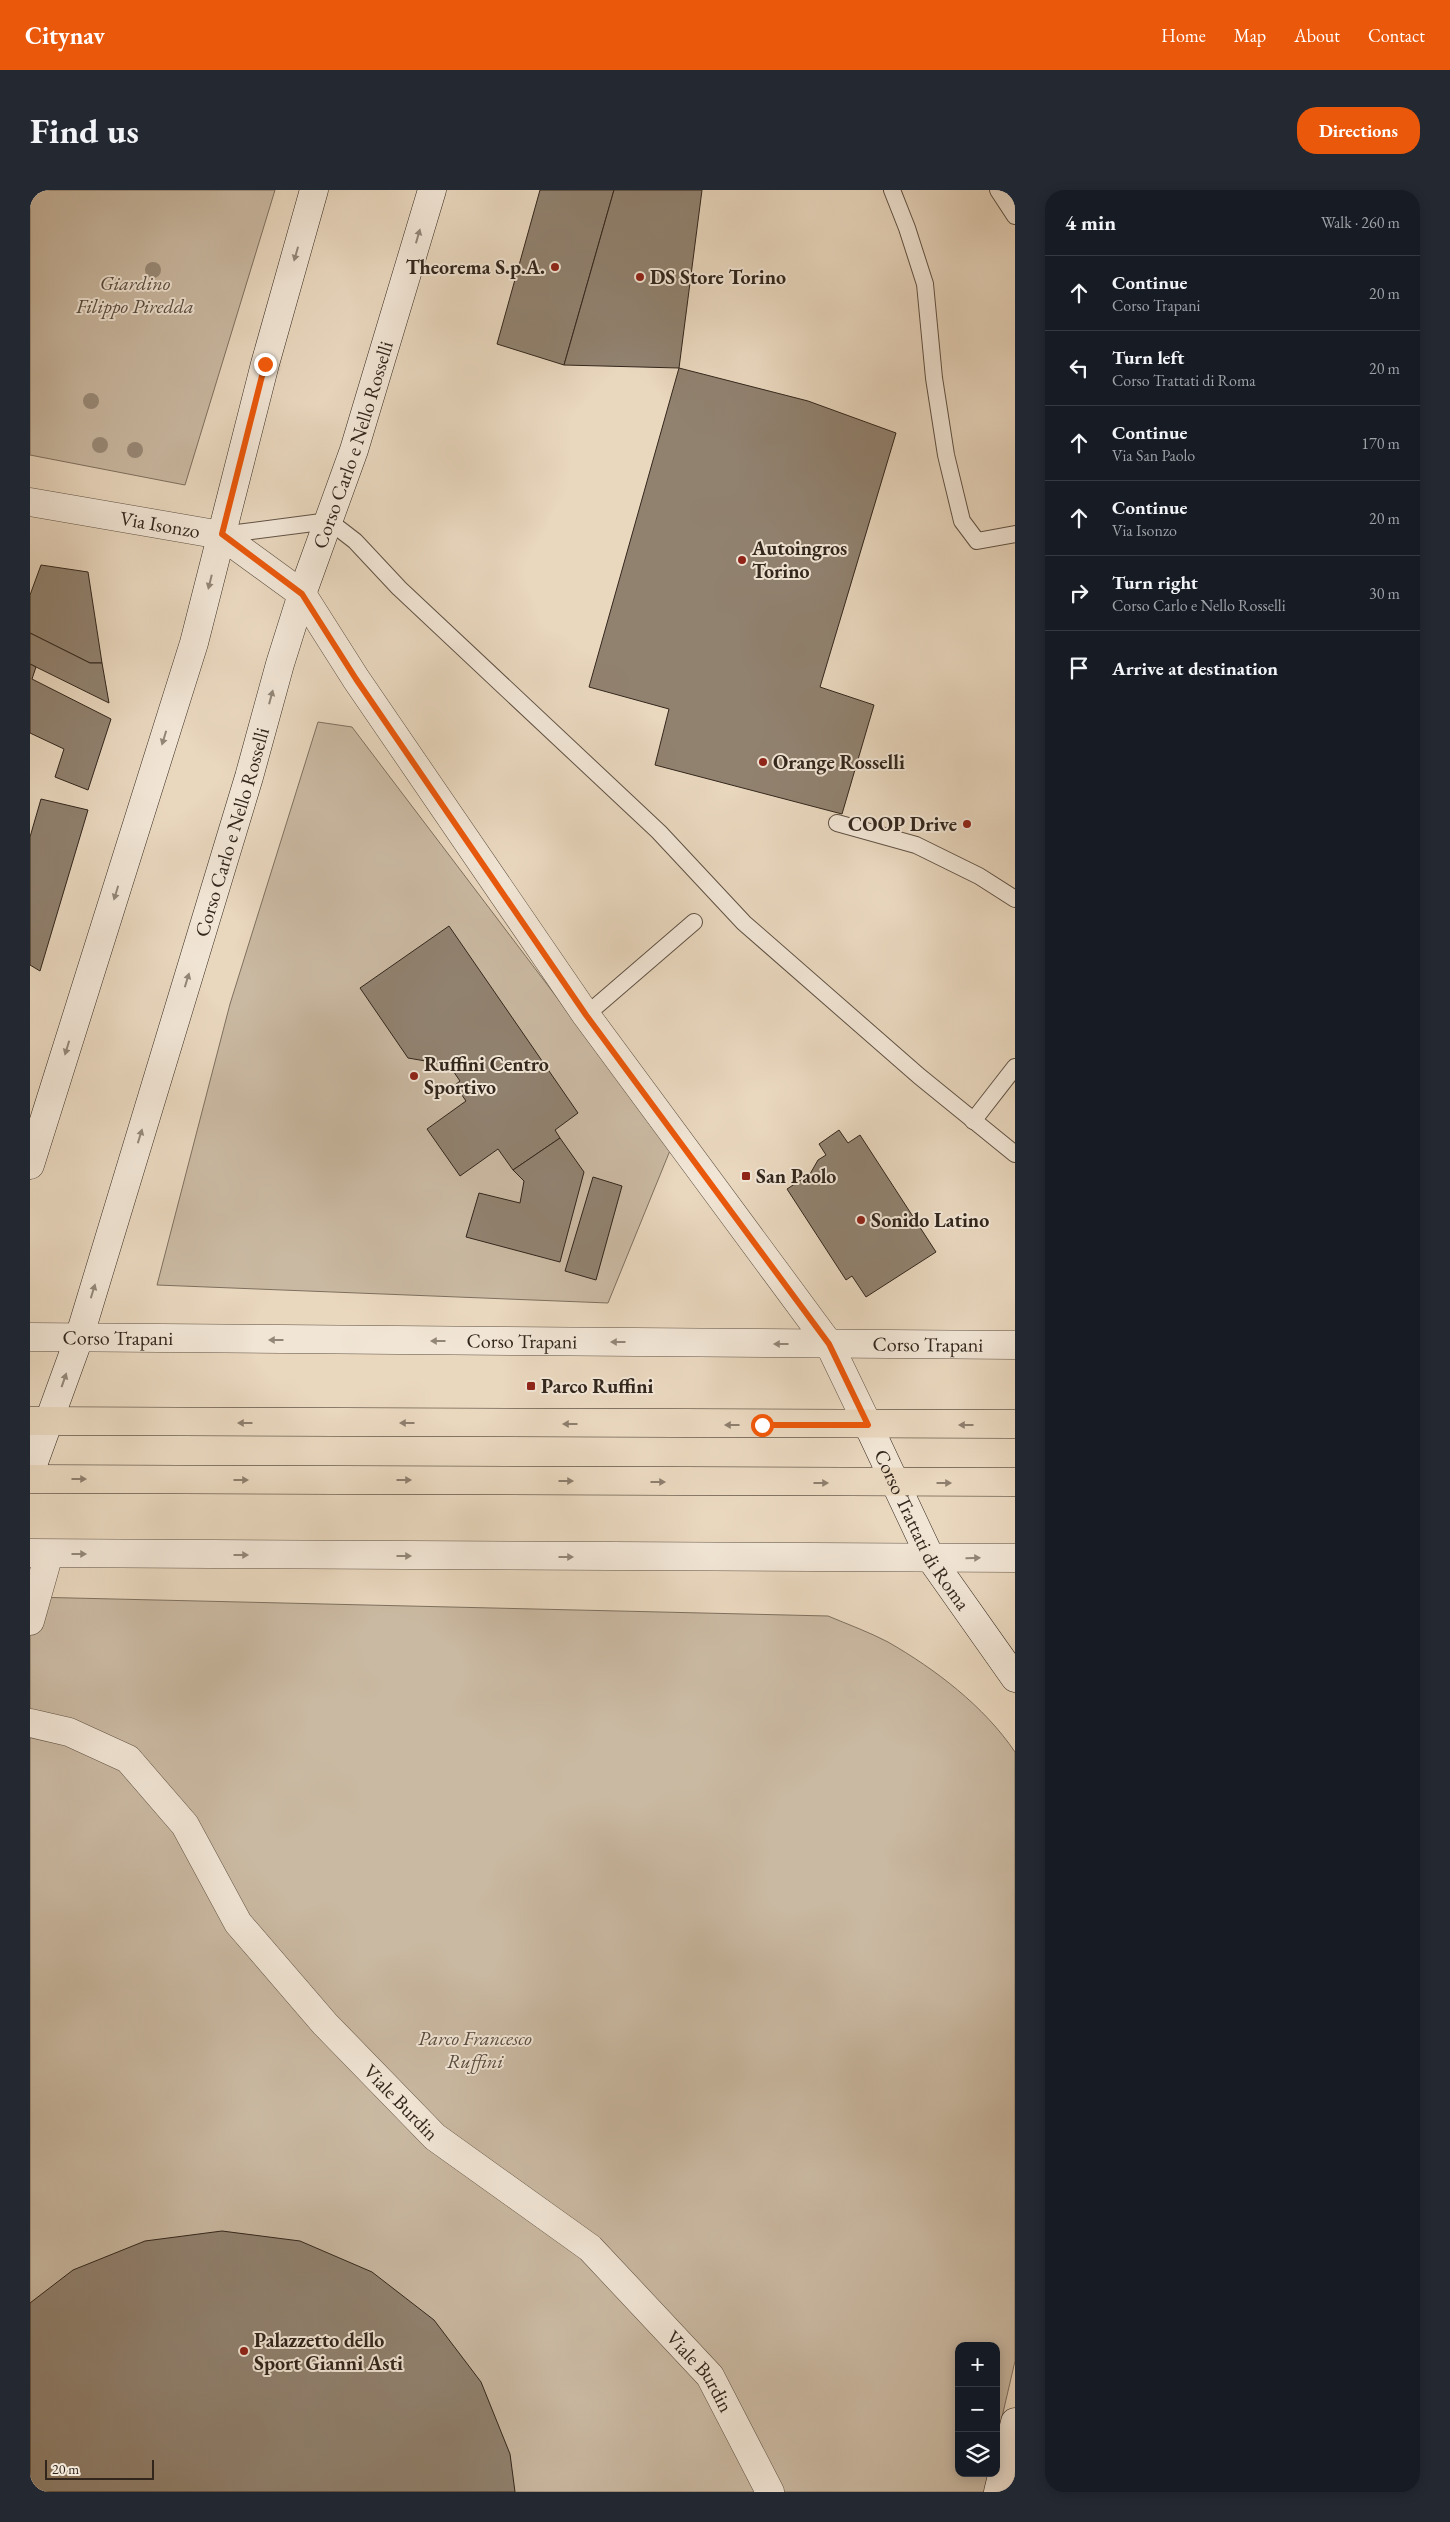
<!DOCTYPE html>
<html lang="en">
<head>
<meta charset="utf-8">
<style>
	body { margin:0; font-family:"EB Garamond",serif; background:#242831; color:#f1f3f6 }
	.controls { position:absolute; right:15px; bottom:15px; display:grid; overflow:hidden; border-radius:10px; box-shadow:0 2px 12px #0003 }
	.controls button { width:45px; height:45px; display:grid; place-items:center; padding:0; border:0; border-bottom:1px solid #363941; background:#171b24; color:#f1f3f6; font:25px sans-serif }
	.scale { position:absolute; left:15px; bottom:12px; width:109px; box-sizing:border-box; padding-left:5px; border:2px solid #32261c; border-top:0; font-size:14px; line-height:18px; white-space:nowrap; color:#32261c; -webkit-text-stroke:4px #f1e5d5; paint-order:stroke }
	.stop { position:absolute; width:15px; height:15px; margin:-11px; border:4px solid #ea580c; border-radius:50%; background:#fff }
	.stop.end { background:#ea580c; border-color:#fff; box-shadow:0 1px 5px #0008 }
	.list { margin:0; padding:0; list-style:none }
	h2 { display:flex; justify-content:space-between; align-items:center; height:65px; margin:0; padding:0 20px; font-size:21px }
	h2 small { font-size:16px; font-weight:400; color:#9ea1a6 }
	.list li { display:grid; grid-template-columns:32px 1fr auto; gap:15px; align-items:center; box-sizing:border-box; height:75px; padding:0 20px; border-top:1px solid #363941 }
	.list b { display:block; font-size:19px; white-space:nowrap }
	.list p { margin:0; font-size:16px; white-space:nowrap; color:#9ea1a6 }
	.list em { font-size:16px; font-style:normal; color:#9ea1a6 }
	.icon { flex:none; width:28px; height:28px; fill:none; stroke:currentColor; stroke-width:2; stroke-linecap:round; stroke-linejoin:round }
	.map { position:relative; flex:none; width:985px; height:2302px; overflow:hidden; border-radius:20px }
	header { display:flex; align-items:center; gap:30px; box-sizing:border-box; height:70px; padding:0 25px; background:#ea580c; color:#fff }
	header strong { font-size:24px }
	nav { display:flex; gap:28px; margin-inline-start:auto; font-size:18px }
	.intro { display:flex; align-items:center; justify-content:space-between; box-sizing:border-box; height:120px; padding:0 30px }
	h1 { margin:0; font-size:35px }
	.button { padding:12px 22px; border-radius:20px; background:#ea580c; color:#fff; font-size:18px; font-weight:700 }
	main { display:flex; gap:30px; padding:0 30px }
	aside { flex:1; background:#171b24; border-radius:20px; box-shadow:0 2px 12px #0003 }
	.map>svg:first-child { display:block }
	.green { fill:#cab9a2; stroke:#7e705f }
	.building { fill:#918270; stroke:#32261c }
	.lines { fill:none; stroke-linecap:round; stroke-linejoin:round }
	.lane-casing { stroke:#605244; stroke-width:18 }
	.street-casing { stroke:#605244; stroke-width:29 }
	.secondary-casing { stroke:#32261c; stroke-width:29 }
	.primary-casing { stroke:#32261c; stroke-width:29 }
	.lane { stroke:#f1e5d5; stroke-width:16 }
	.street { stroke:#f1e5d5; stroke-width:28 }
	.secondary { stroke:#f1e5d5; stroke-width:28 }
	.primary { stroke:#e9d7be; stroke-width:28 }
	.tree { fill:#998a78 }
	.oneway { fill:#928678 }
	.oneway2 { fill:#8e7e6d }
	.route { stroke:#ea580c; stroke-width:6 }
	.poi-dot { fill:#8f2418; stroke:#f1e5d5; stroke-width:2 }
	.labels { text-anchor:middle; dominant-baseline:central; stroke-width:4; stroke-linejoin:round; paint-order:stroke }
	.poi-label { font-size:20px; font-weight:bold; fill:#32261c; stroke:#f1e5d5; text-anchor:start }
	.park-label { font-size:20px; font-style:italic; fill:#584b3e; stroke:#f1e5d5 }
	.street-label { font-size:20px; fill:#32261c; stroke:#f1e5d5 }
</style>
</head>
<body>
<header>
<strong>Citynav</strong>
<nav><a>Home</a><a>Map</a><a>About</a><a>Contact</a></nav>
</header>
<div class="intro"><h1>Find us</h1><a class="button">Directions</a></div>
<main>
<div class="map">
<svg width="985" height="2302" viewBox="0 0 985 2302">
	<rect width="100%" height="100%" fill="#e9d7be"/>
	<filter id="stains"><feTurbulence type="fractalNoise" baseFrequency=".004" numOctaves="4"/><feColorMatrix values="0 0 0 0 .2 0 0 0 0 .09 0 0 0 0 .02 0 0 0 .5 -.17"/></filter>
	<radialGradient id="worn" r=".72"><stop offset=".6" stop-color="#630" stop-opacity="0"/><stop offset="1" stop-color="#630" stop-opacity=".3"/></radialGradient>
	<g class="green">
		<path d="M0 0H245L155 295 0 265Z"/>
		<path d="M288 532 322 537 641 958 578 1113 127 1095 200 814Z"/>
		<path d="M0 1407 798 1426C817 1434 839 1442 858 1452 905 1479 954 1516 985 1562V2171L966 2253V2156H929V2283H959L955 2302H0Z"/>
	</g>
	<g class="building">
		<path d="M510 0H584L534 175 467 154Z"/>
		<path d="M584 0H672L649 178 534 175Z"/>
		<path d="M649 178 778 211 866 243 790 497 844 515 812 624 625 575 639 519 559 497Z"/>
		<path d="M11 375 58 382 72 473H60L0 443V405Z"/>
		<path d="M0 443 60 473H72L79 513 0 474Z"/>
		<path d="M0 474 6 477 2 489 81 529 58 600 25 587 34 559 0 543Z"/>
		<path d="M11 609 58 620 10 781 0 775V647Z"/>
		<path d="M419 736 548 923 525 940 530 948 483 980 468 959 430 986 397 939 436 911 425 895 430 891 419 875 378 868 330 798Z"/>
		<path d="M809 940 818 953 830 945 906 1062 836 1107 822 1086 816 1090 757 999 780 984 788 970 796 965 789 954Z"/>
		<path d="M530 948 554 982 530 1072 436 1047 449 1003 490 1013 494 991 483 980Z"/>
		<path d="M563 987 592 996 566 1090 535 1081Z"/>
		<path d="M192 2041 270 2051 342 2082 404 2130 451 2192 480 2264 485 2302H0V2113L43 2080 115 2051Z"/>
	</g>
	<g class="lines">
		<defs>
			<g id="lane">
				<path d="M862 0 877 38 895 94 904 188 916 265 932 331 947 351 985 344"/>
				<path d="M968 0 985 26"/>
				<path d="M191 345 299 331 325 351 369 398 629 642 714 733 889 886 985 964"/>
				<path d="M807 633 886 655 949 686 985 709"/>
				<path d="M556 825 664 732"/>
				<path d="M943 931 985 877"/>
			</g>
			<g id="street">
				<path id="s1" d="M0 312 191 345 272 404 326 489 556 825 799 1154 838 1235"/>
				<path id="s2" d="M0 1147 985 1155"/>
				<path d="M0 1363 985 1368"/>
				<path d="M0 1431 19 1364"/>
				<path id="s3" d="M0 1533 39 1542 98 1569 155 1635 208 1733 295 1834 405 1947 560 2058 680 2186 740 2302"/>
			</g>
			<g id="secondary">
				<path d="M0 975 164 453 235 174 284 0"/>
				<path id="s4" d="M838 1235 901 1369 985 1488"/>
				<path id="s5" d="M0 1283 49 1148 219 587 250 474 272 404 324 260 402 0"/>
				<path d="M968 2302 985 2232"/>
			</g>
			<g id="primary">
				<path d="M0 1231 985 1234"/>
				<path d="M0 1289 985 1292"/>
			</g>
		</defs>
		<use href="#lane" class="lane-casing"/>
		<use href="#street" class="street-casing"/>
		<use href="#secondary" class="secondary-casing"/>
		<use href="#primary" class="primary-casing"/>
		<use href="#lane" class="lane"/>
		<use href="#street" class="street"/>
		<use href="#secondary" class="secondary"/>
		<use href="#primary" class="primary"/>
	</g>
	<g class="tree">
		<circle cx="123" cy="80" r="8"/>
		<circle cx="61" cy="211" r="8"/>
		<circle cx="70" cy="255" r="8"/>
		<circle cx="105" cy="260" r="8"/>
	</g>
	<defs><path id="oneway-solid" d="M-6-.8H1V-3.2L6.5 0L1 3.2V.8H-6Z" transform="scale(1.25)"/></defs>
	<g class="oneway">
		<use href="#oneway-solid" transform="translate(388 46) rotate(-74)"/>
		<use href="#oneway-solid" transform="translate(266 64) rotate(106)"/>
		<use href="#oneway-solid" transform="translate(180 392) rotate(104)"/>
		<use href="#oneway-solid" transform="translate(241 507) rotate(-75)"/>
		<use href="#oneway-solid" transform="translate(134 548) rotate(107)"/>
		<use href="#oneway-solid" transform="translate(86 703) rotate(107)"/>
		<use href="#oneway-solid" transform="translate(157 790) rotate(-73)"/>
		<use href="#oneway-solid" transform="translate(37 858) rotate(107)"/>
		<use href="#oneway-solid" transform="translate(110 946) rotate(-73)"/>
		<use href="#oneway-solid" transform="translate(63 1101) rotate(-73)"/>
		<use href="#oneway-solid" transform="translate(246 1150) rotate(-180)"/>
		<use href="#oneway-solid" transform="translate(408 1151) rotate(-180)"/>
		<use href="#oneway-solid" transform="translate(588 1152) rotate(-180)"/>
		<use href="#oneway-solid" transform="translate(751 1154) rotate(-180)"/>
		<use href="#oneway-solid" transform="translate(34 1190) rotate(-71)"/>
		<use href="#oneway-solid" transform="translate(49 1364)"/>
		<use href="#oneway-solid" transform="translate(211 1365)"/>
		<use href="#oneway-solid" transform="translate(374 1366)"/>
		<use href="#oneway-solid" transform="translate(536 1367)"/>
		<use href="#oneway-solid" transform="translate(943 1368) rotate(-1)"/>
	</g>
	<g class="oneway2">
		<use href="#oneway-solid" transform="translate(215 1233) rotate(-180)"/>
		<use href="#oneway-solid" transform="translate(377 1233) rotate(-180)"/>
		<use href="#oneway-solid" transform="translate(540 1234) rotate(-180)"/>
		<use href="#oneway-solid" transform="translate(702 1235) rotate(-180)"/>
		<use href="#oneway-solid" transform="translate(936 1235) rotate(180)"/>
		<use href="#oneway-solid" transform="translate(49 1289)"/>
		<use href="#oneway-solid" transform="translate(211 1290)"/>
		<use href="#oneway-solid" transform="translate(374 1290)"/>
		<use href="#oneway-solid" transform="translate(536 1291)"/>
		<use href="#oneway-solid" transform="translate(628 1292)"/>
		<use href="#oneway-solid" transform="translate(791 1293)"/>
		<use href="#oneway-solid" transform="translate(914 1293)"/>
	</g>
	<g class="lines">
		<path class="route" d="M235 174 192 344 272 404 326 489 556 825 799 1154 838 1235H732"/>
	</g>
	<g class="poi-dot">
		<circle cx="525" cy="77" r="5"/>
		<circle cx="610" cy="87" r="5"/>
		<circle cx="712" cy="370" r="5"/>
		<circle cx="733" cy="572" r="5"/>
		<circle cx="937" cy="634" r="5"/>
		<circle cx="384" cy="886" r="5"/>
		<rect x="711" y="981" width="10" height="10" rx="2.5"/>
		<circle cx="831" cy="1030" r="5"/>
		<rect x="496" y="1191" width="10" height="10" rx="2.5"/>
		<circle cx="214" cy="2161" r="5"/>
	</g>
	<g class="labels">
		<g class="poi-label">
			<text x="515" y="77" text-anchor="end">Theorema S.p.A.</text>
			<text x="620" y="87">DS Store Torino</text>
			<text x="722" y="358">Autoingros<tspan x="722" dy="23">Torino</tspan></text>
			<text x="743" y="572">Orange Rosselli</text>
			<text x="927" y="634" text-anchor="end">COOP Drive</text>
			<text x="394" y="874">Ruffini Centro<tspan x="394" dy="23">Sportivo</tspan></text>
			<text x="726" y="986">San Paolo</text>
			<text x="841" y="1030">Sonido Latino</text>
			<text x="511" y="1196">Parco Ruffini</text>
			<text x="224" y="2150">Palazzetto dello<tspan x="224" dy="23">Sport Gianni Asti</tspan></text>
		</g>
		<g class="park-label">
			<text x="105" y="93">Giardino<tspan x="105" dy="23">Filippo Piredda</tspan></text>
			<text x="445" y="1848">Parco Francesco<tspan x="445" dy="23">Ruffini</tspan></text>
		</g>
		<g class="street-label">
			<text stroke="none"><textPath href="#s5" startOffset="1078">Corso Carlo e Nello Rosselli</textPath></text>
			<text stroke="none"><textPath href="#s1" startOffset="132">Via Isonzo</textPath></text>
			<text stroke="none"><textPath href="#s5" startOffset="672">Corso Carlo e Nello Rosselli</textPath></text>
			<text stroke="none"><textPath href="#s2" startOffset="88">Corso Trapani</textPath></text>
			<text stroke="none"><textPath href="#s2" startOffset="492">Corso Trapani</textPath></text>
			<text stroke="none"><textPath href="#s2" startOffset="898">Corso Trapani</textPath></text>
			<text stroke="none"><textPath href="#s4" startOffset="118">Corso Trattati di Roma</textPath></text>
			<text stroke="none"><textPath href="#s3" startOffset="546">Viale Burdin</textPath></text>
			<text stroke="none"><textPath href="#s3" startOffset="951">Viale Burdin</textPath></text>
		</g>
	</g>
	<rect width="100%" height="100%" filter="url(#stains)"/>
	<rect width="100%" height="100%" fill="url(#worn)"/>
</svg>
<div class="controls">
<button>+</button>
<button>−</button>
<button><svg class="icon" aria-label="layers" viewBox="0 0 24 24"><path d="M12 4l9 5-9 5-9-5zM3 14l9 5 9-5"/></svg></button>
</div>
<div class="scale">20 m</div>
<div class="stop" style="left:732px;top:1235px"></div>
<div class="stop end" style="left:235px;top:174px"></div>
</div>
<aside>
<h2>4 min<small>Walk · 260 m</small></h2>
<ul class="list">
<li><svg class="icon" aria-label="ahead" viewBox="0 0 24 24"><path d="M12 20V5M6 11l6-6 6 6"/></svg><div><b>Continue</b><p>Corso Trapani</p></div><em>20 m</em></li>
<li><svg class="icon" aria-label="left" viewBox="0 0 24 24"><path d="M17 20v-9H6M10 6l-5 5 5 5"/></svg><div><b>Turn left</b><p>Corso Trattati di Roma</p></div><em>20 m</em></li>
<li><svg class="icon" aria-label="ahead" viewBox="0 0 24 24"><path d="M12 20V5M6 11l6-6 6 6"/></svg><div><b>Continue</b><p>Via San Paolo</p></div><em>170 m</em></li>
<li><svg class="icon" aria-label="ahead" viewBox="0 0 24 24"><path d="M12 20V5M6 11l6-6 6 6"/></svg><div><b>Continue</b><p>Via Isonzo</p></div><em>20 m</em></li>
<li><svg class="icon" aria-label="right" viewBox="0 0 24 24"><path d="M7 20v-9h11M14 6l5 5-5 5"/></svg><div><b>Turn right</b><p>Corso Carlo e Nello Rosselli</p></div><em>30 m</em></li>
<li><svg class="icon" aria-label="arrive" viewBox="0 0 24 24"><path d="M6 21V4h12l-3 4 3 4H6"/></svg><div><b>Arrive at destination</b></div></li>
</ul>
</aside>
</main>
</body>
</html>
